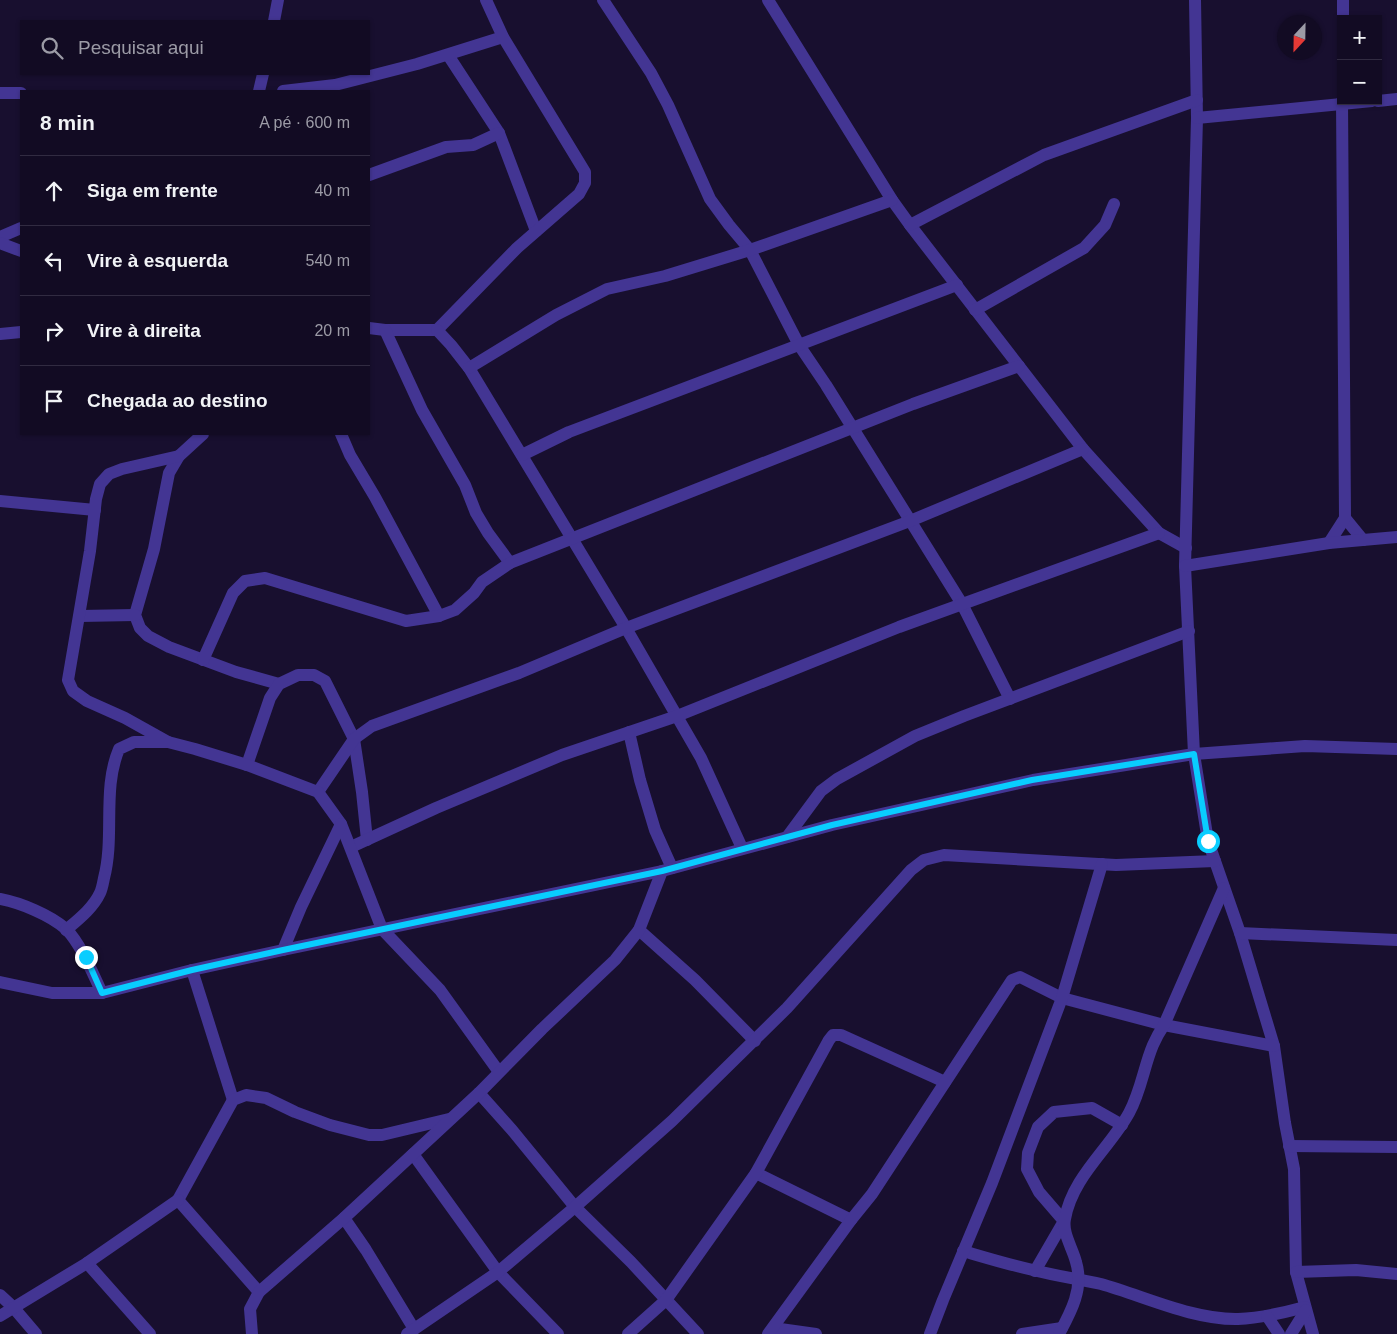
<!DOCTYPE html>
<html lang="pt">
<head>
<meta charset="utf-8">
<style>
	body { margin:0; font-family:Helvetica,sans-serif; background:#1f1930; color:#f1f3f6 }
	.controls { position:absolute; right:15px; top:15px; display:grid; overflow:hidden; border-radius:0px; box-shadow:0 1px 4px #0004 }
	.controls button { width:45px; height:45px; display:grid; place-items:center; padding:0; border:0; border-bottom:1px solid #312b41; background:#120b23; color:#f1f3f6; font:25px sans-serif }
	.compass { position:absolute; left:1277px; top:15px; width:45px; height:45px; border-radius:50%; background:#120b23; box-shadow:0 1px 4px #0004; rotate:202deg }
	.stop { position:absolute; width:15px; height:15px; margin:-11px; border:4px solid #09cdff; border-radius:50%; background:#fff }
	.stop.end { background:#09cdff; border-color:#fff; box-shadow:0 1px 5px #0008 }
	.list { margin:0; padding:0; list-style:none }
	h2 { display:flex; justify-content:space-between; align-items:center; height:65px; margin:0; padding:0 20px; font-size:21px }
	h2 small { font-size:16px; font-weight:400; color:#9c9ba6 }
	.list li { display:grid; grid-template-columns:32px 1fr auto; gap:15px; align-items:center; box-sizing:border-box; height:70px; padding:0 20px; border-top:1px solid #312b41 }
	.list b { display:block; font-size:19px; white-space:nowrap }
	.list em { font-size:16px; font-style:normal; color:#9c9ba6 }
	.icon { flex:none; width:28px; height:28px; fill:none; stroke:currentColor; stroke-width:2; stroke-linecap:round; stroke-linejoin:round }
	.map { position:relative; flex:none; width:1397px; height:1334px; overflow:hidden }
	.search { position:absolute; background:#120b23; box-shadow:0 1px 4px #0004; left:20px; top:20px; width:350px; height:55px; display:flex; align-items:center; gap:12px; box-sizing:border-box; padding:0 18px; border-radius:0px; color:#9c9ba6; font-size:19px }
	.panel { position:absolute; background:#120b23; box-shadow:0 1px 4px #0004; left:20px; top:90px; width:350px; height:345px; border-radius:0px }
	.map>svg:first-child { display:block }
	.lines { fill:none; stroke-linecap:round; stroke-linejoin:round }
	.minor { stroke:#433593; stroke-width:12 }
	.route { stroke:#09cdff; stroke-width:6 }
</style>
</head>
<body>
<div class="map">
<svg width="1397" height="1334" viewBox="0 0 1397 1334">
	<rect width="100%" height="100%" fill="#180f2f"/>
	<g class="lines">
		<g class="minor">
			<path d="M603 0 651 73 668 105 710 199 729 225 750 250 799 345 826 385 962 604 1010 699"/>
			<path d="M768 0 892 200 910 225 1083 449 1159 533 1186 548"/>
			<path d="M1195 0 1197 118 1185 566 1194 754 1208 841 1240 933 1274 1046 1285 1123 1294 1169 1296 1272 1313 1334"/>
			<path d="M1343 19V0"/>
			<path d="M274 21 278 0"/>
			<path d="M448 55 499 133 536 231"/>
			<path d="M259 91 263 74"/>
			<path d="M283 91 335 85 417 64 503 37"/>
			<path d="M0 93H21"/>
			<path d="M1378 101 1397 99"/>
			<path d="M1197 118 1372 101"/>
			<path d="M369 175 446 147 473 145 499 133"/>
			<path d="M910 225 1044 155 1197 100"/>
			<path d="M0 237 21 228"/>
			<path d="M0 243 21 251"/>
			<path d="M975 310 1084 248 1105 225 1114 204"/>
			<path d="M369 328 385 330H437L517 248 579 194 585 183V172L503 37 486 0"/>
			<path d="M385 330 422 410 465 485 476 513 488 533 510 563"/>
			<path d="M437 330 451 345 469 368 626 628 701 758 742 848"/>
			<path d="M0 334 21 332"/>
			<path d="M469 368 556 315 607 289 665 276 750 250 892 200"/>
			<path d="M203 434 179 456 169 473 154 549 135 615 140 628 148 636 169 647 236 672 279 684"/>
			<path d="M341 434 350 455 375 497 439 616"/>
			<path d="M522 455 569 432 957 285"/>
			<path d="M0 501 95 510"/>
			<path d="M1345 518 1363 540"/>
			<path d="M1329 543 1345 518 1342 101"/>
			<path d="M1185 566 1329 543 1397 537"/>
			<path d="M80 616 135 615"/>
			<path d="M203 660 233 593 245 581 265 578 406 621 439 616 455 610 474 593 482 582 510 563 913 404 1019 366"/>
			<path d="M629 732 640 780 655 830 672 868"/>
			<path d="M168 742 125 718 87 701 73 691 68 680 90 551 96 499 100 484 109 474 122 469 179 456"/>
			<path d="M247 765 270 698 279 684 298 675H314L325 681 354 739 362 792 367 840"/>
			<path d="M318 792 354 739 372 726 519 673 626 628 910 521 1083 449"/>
			<path d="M787 837 821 791 837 779 915 736 964 716 1189 631"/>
			<path d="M351 847 436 808 562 755 677 716 899 627 1159 533"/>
			<path d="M0 899C21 903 50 915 66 929 81 944 93 974 102 993"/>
			<path d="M66 930C79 919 93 908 100 893 102 889 103 883 104 878 115 836 102 789 119 749L134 742H168L195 749 247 765 318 792 341 824 382 929 440 990 499 1072"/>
			<path d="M639 930 695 980 755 1041"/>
			<path d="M1240 933 1397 940"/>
			<path d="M283 950 301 907 341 824"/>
			<path d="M192 970 233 1100"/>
			<path d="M0 982 52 993H102L192 970 283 950 662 871 832 825 1033 780 1194 754 1305 746 1397 749"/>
			<path d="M479 1093 512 1130 575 1207 631 1262 698 1334"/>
			<path d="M1289 1146 1397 1147"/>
			<path d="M413 1154 498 1272 558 1334"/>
			<path d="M756 1173 851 1220"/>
			<path d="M344 1218 366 1250 414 1329"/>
			<path d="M963 1251C987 1258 1010 1265 1033 1270 1056 1276 1079 1279 1101 1284 1144 1296 1193 1320 1238 1319 1261 1318 1283 1313 1305 1307"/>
			<path d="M87 1263 150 1334"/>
			<path d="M1035 1271 1064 1221 1039 1192 1027 1169 1028 1153 1038 1127 1054 1112 1092 1108 1122 1125"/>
			<path d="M1296 1272 1356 1270 1397 1274"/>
			<path d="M259 1292 178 1200 233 1100 246 1095 266 1098 295 1112 330 1125 369 1135H382L449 1119"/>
			<path d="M0 1295 13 1307 36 1334"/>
			<path d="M0 1316 87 1263 178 1200"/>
			<path d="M1267 1316 1279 1334"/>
			<path d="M773 1328 816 1334"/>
			<path d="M252 1334 250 1309 259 1292 344 1218 479 1093 542 1029 615 960 639 930 662 871"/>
			<path d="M407 1334 498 1272 575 1207 672 1121 787 1008 911 870 924 860 944 855 1116 865 1215 861"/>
			<path d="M628 1334 666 1300 756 1173 829 1040 833 1035H841L945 1082"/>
			<path d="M768 1334 851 1220 872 1194 1012 980 1020 977 1062 998 1164 1025 1274 1046"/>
			<path d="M930 1334 943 1300 992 1183 1062 998 1102 864"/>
			<path d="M1022 1334 1062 1328"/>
			<path d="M1059 1334C1071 1312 1084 1288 1076 1262 1073 1249 1062 1233 1065 1219 1072 1177 1110 1148 1129 1113 1141 1091 1144 1066 1153 1045 1156 1038 1160 1031 1164 1025L1224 888"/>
			<path d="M1291 1334 1306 1310"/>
		</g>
	</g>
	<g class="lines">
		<path class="route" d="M86 957 102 993 192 970 283 950 662 871 832 825 1032 780 1194 754 1208 841"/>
	</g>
</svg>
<div class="controls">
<button>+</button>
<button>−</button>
</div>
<svg class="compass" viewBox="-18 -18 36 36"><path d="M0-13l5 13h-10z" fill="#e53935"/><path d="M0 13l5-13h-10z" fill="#9c9ba6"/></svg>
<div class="stop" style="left:1208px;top:841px"></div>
<div class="stop end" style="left:86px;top:957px"></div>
<div class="search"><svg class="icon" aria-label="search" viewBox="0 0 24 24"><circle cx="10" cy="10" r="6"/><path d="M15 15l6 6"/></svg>Pesquisar aqui</div>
<section class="panel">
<h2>8 min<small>A pé · 600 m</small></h2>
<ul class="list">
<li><svg class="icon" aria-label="ahead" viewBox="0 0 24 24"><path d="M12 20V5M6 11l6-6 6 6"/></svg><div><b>Siga em frente</b></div><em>40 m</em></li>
<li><svg class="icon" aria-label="left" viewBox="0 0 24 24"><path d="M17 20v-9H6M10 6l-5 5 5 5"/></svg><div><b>Vire à esquerda</b></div><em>540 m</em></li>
<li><svg class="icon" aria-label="right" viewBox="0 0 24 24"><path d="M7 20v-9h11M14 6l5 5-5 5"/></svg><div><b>Vire à direita</b></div><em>20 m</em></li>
<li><svg class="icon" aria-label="arrive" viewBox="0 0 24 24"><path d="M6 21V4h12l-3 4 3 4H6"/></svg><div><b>Chegada ao destino</b></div></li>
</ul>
</section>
</div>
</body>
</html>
